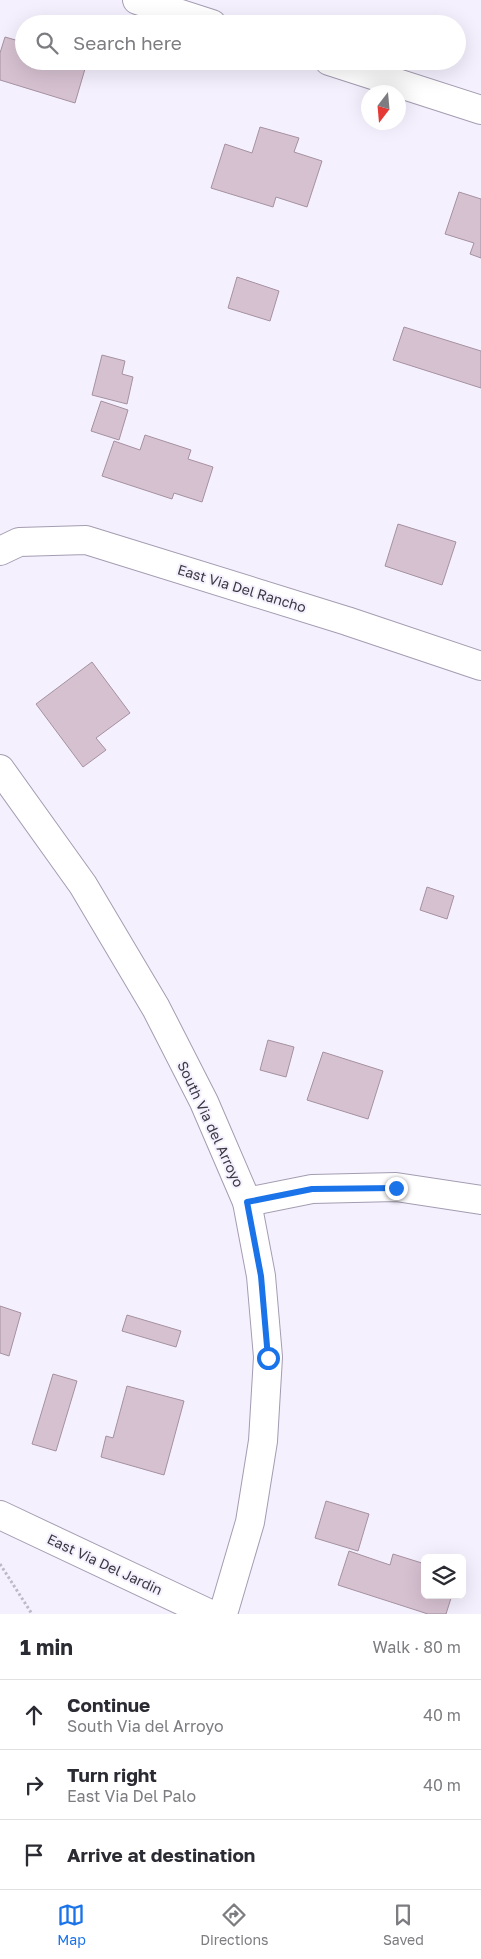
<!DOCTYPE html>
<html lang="en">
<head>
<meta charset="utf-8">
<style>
	body { margin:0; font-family:"Golos Text",sans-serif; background:#f7f7f7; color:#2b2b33 }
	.controls { position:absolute; right:15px; bottom:15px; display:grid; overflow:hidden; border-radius:8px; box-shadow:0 5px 20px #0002 }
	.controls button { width:45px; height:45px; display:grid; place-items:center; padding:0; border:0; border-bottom:1px solid #e1e1e2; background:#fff; color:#2b2b33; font:25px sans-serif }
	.compass { position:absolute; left:361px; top:85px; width:45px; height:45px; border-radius:50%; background:#fff; box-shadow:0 5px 20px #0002; rotate:196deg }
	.stop { position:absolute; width:15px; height:15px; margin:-11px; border:4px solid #1a73e8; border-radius:50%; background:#fff }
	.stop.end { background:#1a73e8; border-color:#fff; box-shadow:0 1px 5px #0008 }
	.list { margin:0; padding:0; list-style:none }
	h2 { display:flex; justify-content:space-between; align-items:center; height:65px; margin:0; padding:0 20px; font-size:21px }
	h2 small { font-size:16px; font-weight:400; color:#7c7c81 }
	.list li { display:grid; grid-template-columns:32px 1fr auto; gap:15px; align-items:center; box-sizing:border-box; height:70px; padding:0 20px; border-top:1px solid #e1e1e2 }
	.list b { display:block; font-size:19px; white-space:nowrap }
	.list p { margin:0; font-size:16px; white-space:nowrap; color:#7c7c81 }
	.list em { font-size:16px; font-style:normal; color:#7c7c81 }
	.icon { flex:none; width:28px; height:28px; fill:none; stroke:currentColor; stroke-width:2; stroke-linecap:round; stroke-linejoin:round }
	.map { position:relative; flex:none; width:481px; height:1614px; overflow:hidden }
	.search { position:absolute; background:#fff; box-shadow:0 5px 20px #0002; left:15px; right:15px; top:15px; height:55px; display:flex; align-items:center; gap:12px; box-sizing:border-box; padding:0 18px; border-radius:28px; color:#7c7c81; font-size:19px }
	.sheet { height:275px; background:#fff }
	nav { display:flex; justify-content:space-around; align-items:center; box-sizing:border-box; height:70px; border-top:1px solid #e1e1e2; background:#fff; font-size:14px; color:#7c7c81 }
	nav a { display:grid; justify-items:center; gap:2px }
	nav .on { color:#1a73e8 }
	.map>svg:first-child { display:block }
	.building { fill:#d6c1d1; stroke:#a591a0 }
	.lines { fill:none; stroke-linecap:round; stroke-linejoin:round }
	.minor-casing { stroke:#a49cb1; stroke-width:30 }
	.path { stroke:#bdb9c5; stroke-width:3; stroke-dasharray:2.5 2.5; stroke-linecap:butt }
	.minor { stroke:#fff; stroke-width:28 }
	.route { stroke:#1a73e8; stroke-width:6 }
	.labels { text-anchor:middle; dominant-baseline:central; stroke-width:4; stroke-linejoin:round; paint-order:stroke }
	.street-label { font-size:14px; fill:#3b3841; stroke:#f5f0fe }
</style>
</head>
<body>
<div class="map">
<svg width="481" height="1614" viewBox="0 0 481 1614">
	<rect width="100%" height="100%" fill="#f5f0fe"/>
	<g class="building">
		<path d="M24 29V61L87 62 75 103 0 80V53L5 37 19 41Z"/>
		<path d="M260 127 299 138 294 152 322 161 307 207 276 197 273 207 211 188 225 144 252 153Z"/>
		<path d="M459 192 481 199V258L470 254 474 243 445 234Z"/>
		<path d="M237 277 279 291 270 321 228 308Z"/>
		<path d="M404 327 481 351V388L393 360Z"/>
		<path d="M102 355 125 361 122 374 133 377 127 404 92 395Z"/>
		<path d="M101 401 128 410 119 440 91 431Z"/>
		<path d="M145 435 191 450 188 459 213 467 202 502 174 493 172 499 102 476 114 441 140 450Z"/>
		<path d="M398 524 456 542 442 585 385 566Z"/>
		<path d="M92 662 130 713 96 738 106 750 83 767 36 704Z"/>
		<path d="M427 887 454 896 447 919 420 910Z"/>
		<path d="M268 1040 294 1047 286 1077 260 1070Z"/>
		<path d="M323 1052 383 1071 368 1119 307 1100Z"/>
		<path d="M0 1306 21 1313 9 1356 0 1353Z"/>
		<path d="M127 1315 181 1331 176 1347 122 1331Z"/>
		<path d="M53 1374 77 1381 56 1451 32 1444Z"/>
		<path d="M127 1386 184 1401 164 1475 101 1457 106 1436 113 1438Z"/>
		<path d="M326 1501 369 1514 358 1551 315 1538Z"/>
		<path d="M349 1551 390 1565 393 1554 425 1564V1595H452L446 1614H428L338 1585Z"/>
	</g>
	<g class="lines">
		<defs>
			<g id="minor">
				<path d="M137 0 212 24"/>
				<path d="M329 61 481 110"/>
				<path d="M0 551 19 542 86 540 347 621 481 666"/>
				<path d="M0 769 83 885 156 1008 204 1102 247 1202 261 1276 268 1357 263 1441 250 1522 223 1614"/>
				<path d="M247 1202 312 1189 396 1187 481 1200"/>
				<path d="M0 1515 210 1614"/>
			</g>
		</defs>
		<use href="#minor" class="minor-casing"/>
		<path class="path" d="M0 1564 32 1614"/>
		<use href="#minor" class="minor"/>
	</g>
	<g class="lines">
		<path class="route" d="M268 1358 261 1276 247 1202 312 1189 396 1188"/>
	</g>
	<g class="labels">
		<g class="street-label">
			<text transform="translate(242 588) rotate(17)">East Via Del Rancho</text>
			<text transform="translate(211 1124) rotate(65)">South Via del Arroyo</text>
			<text transform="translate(105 1564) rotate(25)">East Via Del Jardin</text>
		</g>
	</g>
</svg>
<div class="controls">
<button><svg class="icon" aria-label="layers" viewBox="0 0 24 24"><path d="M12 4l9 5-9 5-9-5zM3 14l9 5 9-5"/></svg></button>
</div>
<svg class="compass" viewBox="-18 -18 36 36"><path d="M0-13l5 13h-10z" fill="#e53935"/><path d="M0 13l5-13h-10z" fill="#7c7c81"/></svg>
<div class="stop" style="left:268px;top:1358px"></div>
<div class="stop end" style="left:396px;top:1188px"></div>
<div class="search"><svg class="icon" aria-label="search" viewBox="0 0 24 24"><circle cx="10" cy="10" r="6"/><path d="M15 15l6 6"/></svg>Search here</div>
</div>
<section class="sheet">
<h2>1 min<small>Walk · 80 m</small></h2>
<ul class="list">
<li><svg class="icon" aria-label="ahead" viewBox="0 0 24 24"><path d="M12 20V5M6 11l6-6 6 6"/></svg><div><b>Continue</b><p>South Via del Arroyo</p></div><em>40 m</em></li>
<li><svg class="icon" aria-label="right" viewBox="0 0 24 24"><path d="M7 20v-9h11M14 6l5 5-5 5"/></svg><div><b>Turn right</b><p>East Via Del Palo</p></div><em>40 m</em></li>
<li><svg class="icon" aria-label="arrive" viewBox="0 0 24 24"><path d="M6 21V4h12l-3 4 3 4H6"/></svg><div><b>Arrive at destination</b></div></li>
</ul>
</section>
<nav>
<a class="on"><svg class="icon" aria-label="map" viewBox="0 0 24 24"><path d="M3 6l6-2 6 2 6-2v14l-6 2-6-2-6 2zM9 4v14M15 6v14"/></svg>Map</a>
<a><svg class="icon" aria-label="directions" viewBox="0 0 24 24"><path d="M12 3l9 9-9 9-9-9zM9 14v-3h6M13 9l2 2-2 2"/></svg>Directions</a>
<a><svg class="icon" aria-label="saved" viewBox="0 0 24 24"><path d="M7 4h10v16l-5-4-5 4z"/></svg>Saved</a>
</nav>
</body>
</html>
